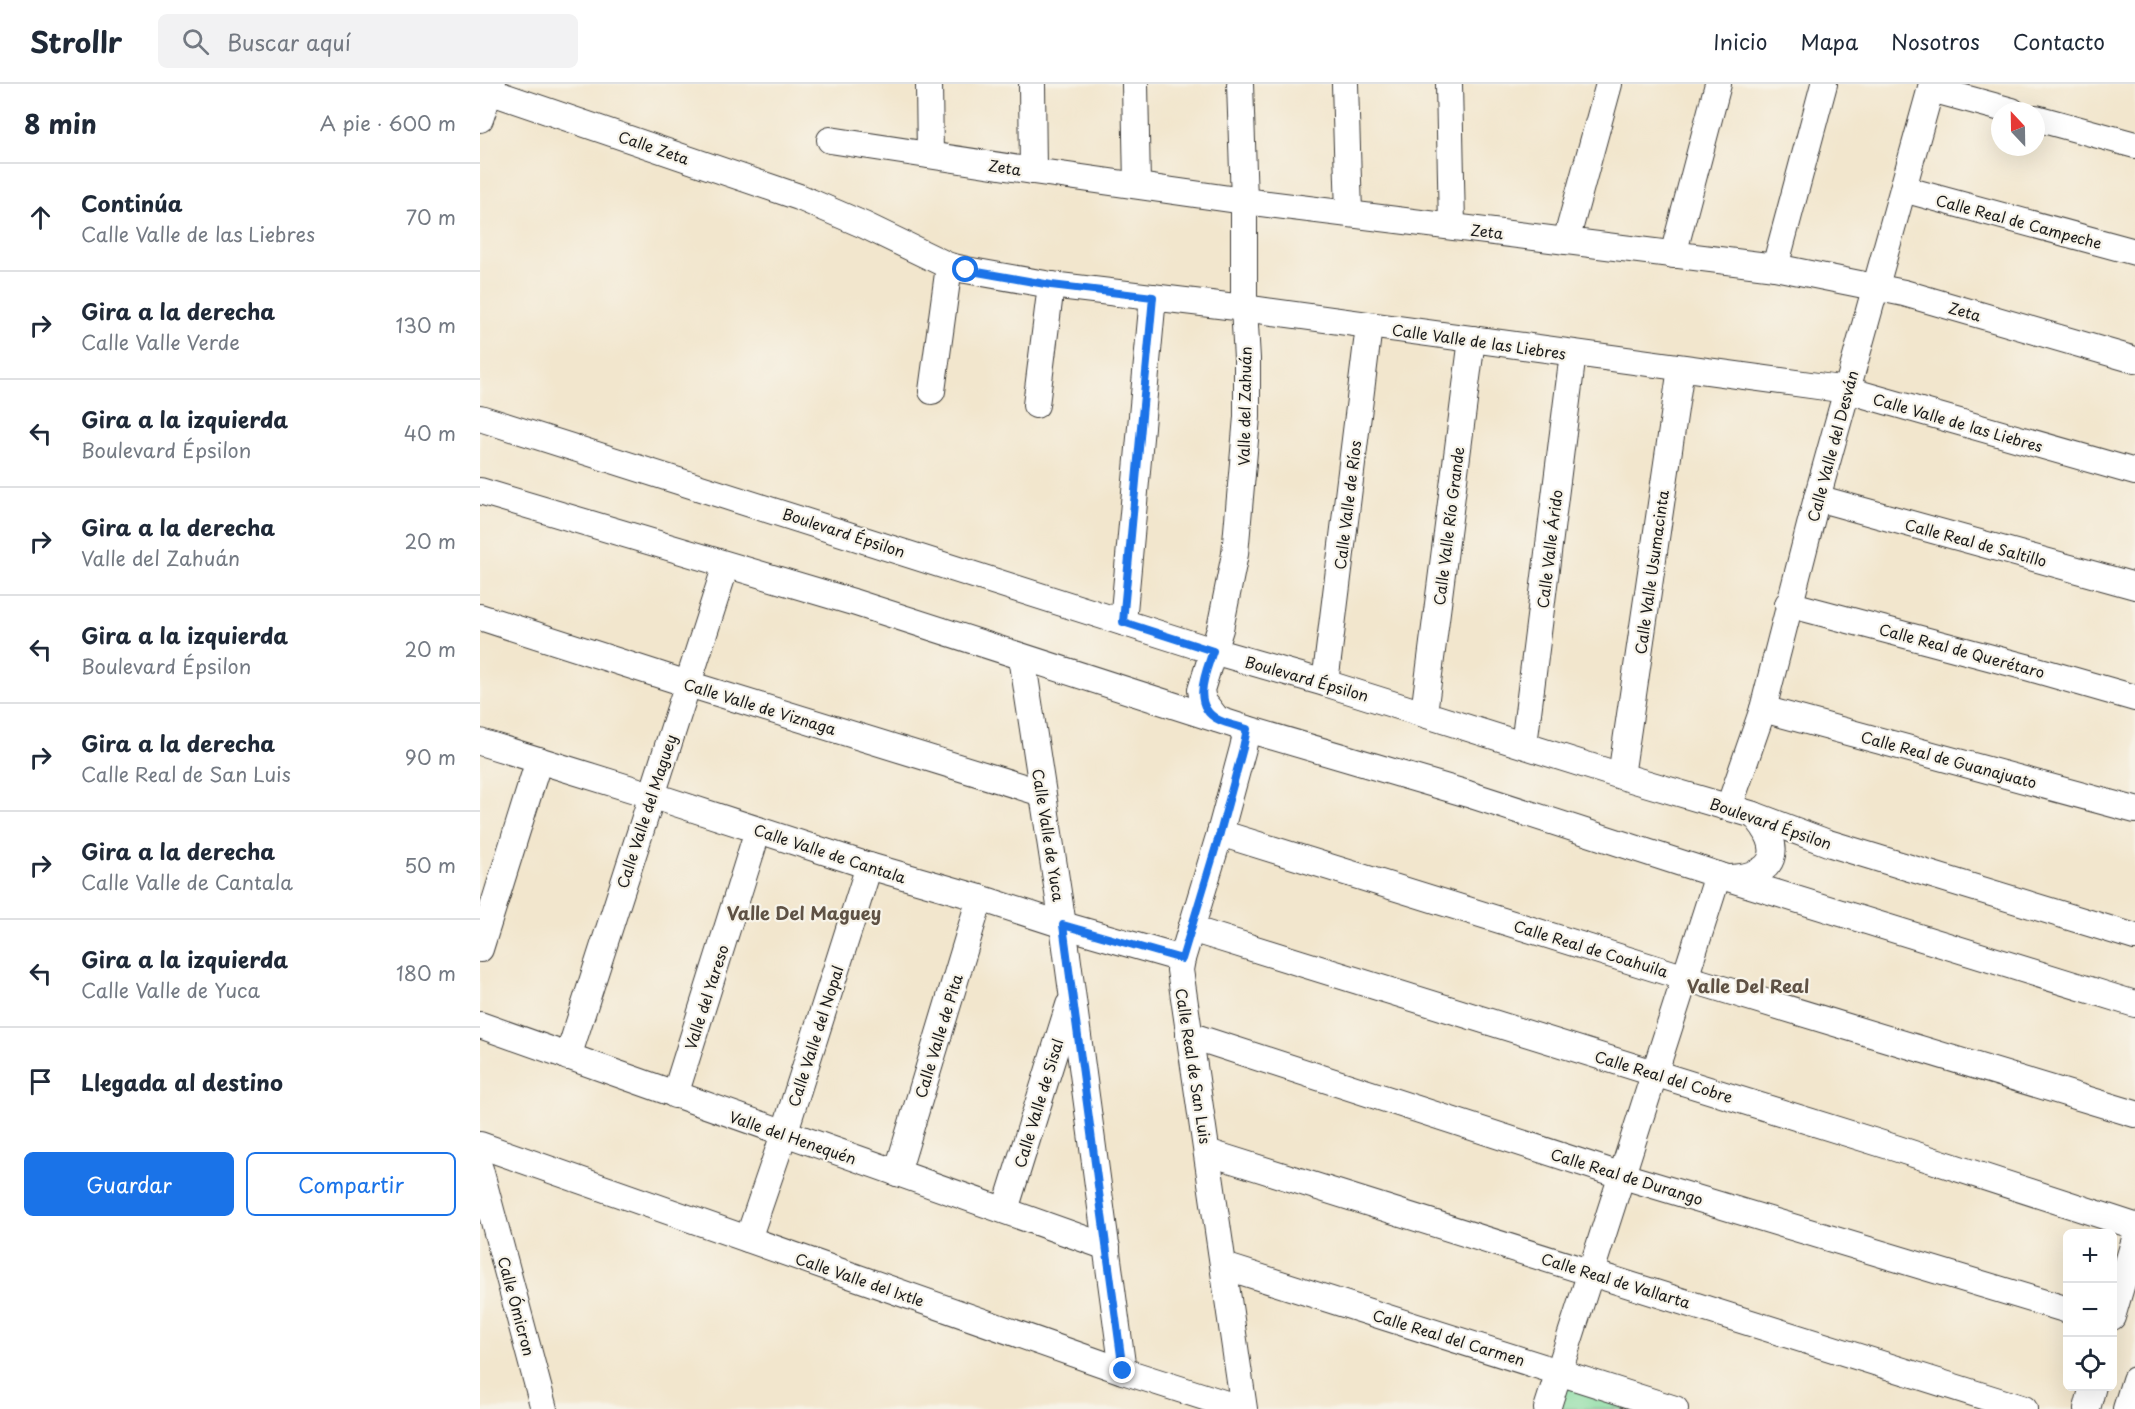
<!DOCTYPE html>
<html lang="es">
<head>
<meta charset="utf-8">
<style>
	body { margin:0; font-family:"Playpen Sans",sans-serif; background:#f2f2f3; color:#1f2937 }
	.controls { position:absolute; right:18px; bottom:18px; display:grid; overflow:hidden; border-radius:9px; box-shadow:0 6px 24px #0002 }
	.controls button { width:54px; height:54px; display:grid; place-items:center; padding:0; border:0; border-bottom:2px solid #e0e1e3; background:#fff; color:#1f2937; font:30px sans-serif }
	.compass { position:absolute; left:1511px; top:18px; width:54px; height:54px; border-radius:50%; background:#fff; box-shadow:0 6px 24px #0002; rotate:338deg }
	.stop { position:absolute; width:18px; height:18px; margin:-14px; border:4px solid #1a73e8; border-radius:50%; background:#fff }
	.stop.end { background:#1a73e8; border-color:#fff; box-shadow:0 2px 6px #0008 }
	.list { margin:0; padding:0; list-style:none }
	h2 { display:flex; justify-content:space-between; align-items:center; height:78px; margin:0; padding:0 24px; font-size:26px }
	h2 small { font-size:20px; font-weight:400; color:#747a83 }
	.list li { display:grid; grid-template-columns:39px 1fr auto; gap:18px; align-items:center; box-sizing:border-box; height:108px; padding:0 24px; border-top:2px solid #e0e1e3 }
	.list b { display:block; font-size:22px; white-space:nowrap }
	.list p { margin:0; font-size:20px; white-space:nowrap; color:#747a83 }
	.list em { font-size:20px; font-style:normal; color:#747a83 }
	.actions { display:flex; gap:12px; padding:18px 24px }
	.actions a { flex:1; padding:14px 0; border:2px solid #1a73e8; border-radius:9px; text-align:center; font-size:21px; color:#1a73e8 }
	.actions .main { background:#1a73e8; color:#fff }
	.icon { flex:none; width:33px; height:33px; fill:none; stroke:currentColor; stroke-width:2; stroke-linecap:round; stroke-linejoin:round }
	.map { position:relative; flex:none; width:1655px; height:1325px; overflow:hidden }
	header { display:flex; align-items:center; gap:36px; box-sizing:border-box; height:84px; padding:0 30px; background:#fff; border-bottom:2px solid #e0e1e3 }
	header strong { font-size:28px }
	nav { display:flex; gap:33px; margin-inline-start:auto; font-size:21px }
	.search { width:420px; height:54px; background:#f2f2f3; display:flex; align-items:center; gap:15px; box-sizing:border-box; padding:0 21px; border-radius:9px; color:#747a83; font-size:22px }
	main { display:flex }
	aside { flex:1; background:#fff }
	.map>svg:first-child { display:block }
	.green { fill:#81da9f; stroke:#4e7b5e; stroke-width:1.5 }
	.lines { fill:none; stroke-linecap:round; stroke-linejoin:round }
	.minor-casing { stroke:#3c3a37; stroke-width:28 }
	.minor { stroke:#fff; stroke-width:26 }
	.route { stroke:#1a73e8; stroke-width:8 }
	.labels { text-anchor:middle; dominant-baseline:central; stroke-width:4.5; stroke-linejoin:round; paint-order:stroke }
	.street-label { font-size:15px; fill:#1c1c1c; stroke:#f7f3e8 }
	.quarter-label { font-size:18px; font-weight:bold; fill:#5e5144; stroke:#f7f3e8 }
</style>
</head>
<body>
<header>
<strong>Strollr</strong>
<div class="search"><svg class="icon" aria-label="search" viewBox="0 0 24 24"><circle cx="10" cy="10" r="6"/><path d="M15 15l6 6"/></svg>Buscar aquí</div>
<nav><a>Inicio</a><a>Mapa</a><a>Nosotros</a><a>Contacto</a></nav>
</header>
<main>
<aside>
<h2>8 min<small>A pie · 600 m</small></h2>
<ul class="list">
<li><svg class="icon" aria-label="ahead" viewBox="0 0 24 24"><path d="M12 20V5M6 11l6-6 6 6"/></svg><div><b>Continúa</b><p>Calle Valle de las Liebres</p></div><em>70 m</em></li>
<li><svg class="icon" aria-label="right" viewBox="0 0 24 24"><path d="M7 20v-9h11M14 6l5 5-5 5"/></svg><div><b>Gira a la derecha</b><p>Calle Valle Verde</p></div><em>130 m</em></li>
<li><svg class="icon" aria-label="left" viewBox="0 0 24 24"><path d="M17 20v-9H6M10 6l-5 5 5 5"/></svg><div><b>Gira a la izquierda</b><p>Boulevard Épsilon</p></div><em>40 m</em></li>
<li><svg class="icon" aria-label="right" viewBox="0 0 24 24"><path d="M7 20v-9h11M14 6l5 5-5 5"/></svg><div><b>Gira a la derecha</b><p>Valle del Zahuán</p></div><em>20 m</em></li>
<li><svg class="icon" aria-label="left" viewBox="0 0 24 24"><path d="M17 20v-9H6M10 6l-5 5 5 5"/></svg><div><b>Gira a la izquierda</b><p>Boulevard Épsilon</p></div><em>20 m</em></li>
<li><svg class="icon" aria-label="right" viewBox="0 0 24 24"><path d="M7 20v-9h11M14 6l5 5-5 5"/></svg><div><b>Gira a la derecha</b><p>Calle Real de San Luis</p></div><em>90 m</em></li>
<li><svg class="icon" aria-label="right" viewBox="0 0 24 24"><path d="M7 20v-9h11M14 6l5 5-5 5"/></svg><div><b>Gira a la derecha</b><p>Calle Valle de Cantala</p></div><em>50 m</em></li>
<li><svg class="icon" aria-label="left" viewBox="0 0 24 24"><path d="M17 20v-9H6M10 6l-5 5 5 5"/></svg><div><b>Gira a la izquierda</b><p>Calle Valle de Yuca</p></div><em>180 m</em></li>
<li><svg class="icon" aria-label="arrive" viewBox="0 0 24 24"><path d="M6 21V4h12l-3 4 3 4H6"/></svg><div><b>Llegada al destino</b></div></li>
</ul>
<div class="actions"><a class="main">Guardar</a><a>Compartir</a></div>
</aside>
<div class="map">
<svg width="1655" height="1325" viewBox="0 0 1655 1325">
	<rect width="100%" height="100%" fill="#f7f3e8"/>
	<filter id="ink" filterUnits="userSpaceOnUse"><feTurbulence type="fractalNoise" baseFrequency=".0167" numOctaves="2"/><feDisplacementMap in="SourceGraphic" scale="12" xChannelSelector="R" yChannelSelector="G"/><feConvolveMatrix kernelMatrix="1 2 1 2 8 2 1 2 1" color-interpolation-filters="sRGB"/></filter>
	<filter id="wash" filterUnits="userSpaceOnUse"><feTurbulence type="fractalNoise" baseFrequency=".008" numOctaves="4" result="noise"/><feDisplacementMap in="SourceGraphic" scale="24" xChannelSelector="R" yChannelSelector="G"/><feGaussianBlur stdDeviation="1.35" result="paint"/><feColorMatrix in="noise" values="0 0 0 0 0 0 0 0 0 0 0 0 0 0 0 0 0 1.4 0 .05"/><feComposite in="paint" operator="in"/></filter>
	<g filter="url(#wash)">
		<rect width="100%" height="100%" fill="#f2e6cd"/>
		<path class="green" d="M1087 1296 1171 1325H1078Z"/>
	</g>
	<g filter="url(#ink)">
		<g class="lines">
			<defs>
				<g id="minor">
					<path d="M449 0 450 71"/>
					<path d="M552 0 553 87"/>
					<path d="M655 0 657 101"/>
					<path d="M865 0 869 129"/>
					<path d="M969 0 972 142"/>
					<path d="M0 4 319 113 384 141 469 182 486 186 571 201 764 224 1367 306 1655 388"/>
					<path d="M1451 5 1532 27"/>
					<path d="M1556 34 1655 61"/>
					<path d="M0 35 12 0"/>
					<path d="M350 56 553 87 764 117 1295 183 1424 209 1655 276"/>
					<path d="M1423 105 1655 168"/>
					<path d="M1086 157 1129 0"/>
					<path d="M1193 171 1238 0"/>
					<path d="M1295 183 1344 0"/>
					<path d="M452 307 469 182"/>
					<path d="M556 321 571 201"/>
					<path d="M0 334 733 567 845 599 1141 692 1274 731 1348 759 1655 853"/>
					<path d="M0 407 373 518 767 645 988 710 1238 791 1655 920"/>
					<path d="M1337 414 1655 502"/>
					<path d="M1308 520 1550 584 1655 614"/>
					<path d="M0 533 208 600 562 709"/>
					<path d="M643 538 673 213"/>
					<path d="M542 573 583 841 643 1287"/>
					<path d="M845 599 889 242"/>
					<path d="M1283 625 1655 726"/>
					<path d="M944 629 992 255"/>
					<path d="M737 635 723 617 721 606 740 545 755 470 767 333V275L764 224V117L760 0"/>
					<path d="M0 658 171 711 389 782 500 814 583 841 702 875"/>
					<path d="M1044 661 1093 269"/>
					<path d="M1141 692 1201 284"/>
					<path d="M1249 723 1283 625 1337 414 1452 0"/>
					<path d="M740 749 1206 894 1655 1030"/>
					<path d="M1250 794C1297 792 1305 764 1274 731"/>
					<path d="M711 845 1412 1063 1655 1142"/>
					<path d="M0 865 59 676"/>
					<path d="M0 941 627 1163"/>
					<path d="M709 951 1143 1092 1588 1226"/>
					<path d="M88 973 246 481"/>
					<path d="M195 1011 278 746"/>
					<path d="M0 1061 643 1287 762 1325"/>
					<path d="M727 1068 1544 1325"/>
					<path d="M0 1085 64 1325"/>
					<path d="M417 1089 500 814"/>
					<path d="M525 1126 589 921"/>
					<path d="M268 1155 304 1050 389 782"/>
					<path d="M744 1182 1195 1325"/>
					<path d="M1632 1233 1655 1155"/>
					<path d="M764 1325 700 886 702 875 740 749 763 664 767 645"/>
					<path d="M1067 1325 1238 791"/>
					<path d="M1607 1325 1613 1302"/>
					<path d="M1646 1325 1655 1296"/>
				</g>
			</defs>
			<use href="#minor" class="minor-casing"/>
			<use href="#minor" class="minor"/>
		</g>
	</g>
	<g class="lines" filter="url(#ink)">
		<path class="route" d="M486 186 571 201 673 213 643 538 733 567C726 588 710 622 739 636 747 640 758 642 767 645L763 664 740 749 702 875 583 841 643 1287"/>
	</g>
	<g class="labels">
		<g class="street-label">
			<text transform="translate(174 63) rotate(19)">Calle Zeta</text>
			<text transform="translate(525 83) rotate(9)">Zeta</text>
			<text transform="translate(1539 137) rotate(15)">Calle Real de Campeche</text>
			<text transform="translate(1007 147) rotate(7)">Zeta</text>
			<text transform="translate(1485 227) rotate(16)">Zeta</text>
			<text transform="translate(999 257) rotate(8)">Calle Valle de las Liebres</text>
			<text transform="translate(764 322) rotate(-89)">Valle del Zahuán</text>
			<text transform="translate(1478 338) rotate(16)">Calle Valle de las Liebres</text>
			<text transform="translate(1352 362) rotate(-75)">Calle Valle del Desván</text>
			<text transform="translate(867 421) rotate(-83)">Calle Valle de Ríos</text>
			<text transform="translate(968 442) rotate(-83)">Calle Valle Río Grande</text>
			<text transform="translate(364 448) rotate(18)">Boulevard Épsilon</text>
			<text transform="translate(1496 458) rotate(15)">Calle Real de Saltillo</text>
			<text transform="translate(1069 465) rotate(-83)">Calle Valle Árido</text>
			<text transform="translate(1171 488) rotate(-82)">Calle Valle Usumacinta</text>
			<text transform="translate(1482 566) rotate(15)">Calle Real de Querétaro</text>
			<text transform="translate(827 594) rotate(16)">Boulevard Épsilon</text>
			<text transform="translate(280 622) rotate(17)">Calle Valle de Viznaga</text>
			<text transform="translate(1469 675) rotate(15)">Calle Real de Guanajuato</text>
			<text transform="translate(166 727) rotate(-72)">Calle Valle del Maguey</text>
			<text transform="translate(1291 739) rotate(19)">Boulevard Épsilon</text>
			<text transform="translate(569 751) rotate(81)">Calle Valle de Yuca</text>
			<text transform="translate(350 769) rotate(18)">Calle Valle de Cantala</text>
			<text transform="translate(1111 864) rotate(17)">Calle Real de Coahuila</text>
			<text transform="translate(226 913) rotate(-72)">Valle del Yareso</text>
			<text transform="translate(335 952) rotate(-72)">Calle Valle del Nopal</text>
			<text transform="translate(458 952) rotate(-73)">Calle Valle de Pita</text>
			<text transform="translate(714 982) rotate(81)">Calle Real de San Luis</text>
			<text transform="translate(1184 992) rotate(17)">Calle Real del Cobre</text>
			<text transform="translate(558 1019) rotate(-73)">Calle Valle de Sisal</text>
			<text transform="translate(313 1053) rotate(19)">Valle del Henequén</text>
			<text transform="translate(1147 1092) rotate(17)">Calle Real de Durango</text>
			<text transform="translate(380 1195) rotate(19)">Calle Valle del Ixtle</text>
			<text transform="translate(1136 1196) rotate(17)">Calle Real de Vallarta</text>
			<text transform="translate(37 1222) rotate(75)">Calle Ómicron</text>
			<text transform="translate(969 1253) rotate(17)">Calle Real del Carmen</text>
		</g>
		<g class="quarter-label">
			<text x="324" y="828">Valle Del Maguey</text>
			<text x="1268" y="901">Valle Del Real</text>
		</g>
	</g>
</svg>
<div class="controls">
<button>+</button>
<button>−</button>
<button><svg class="icon" aria-label="locate" viewBox="0 0 24 24"><circle cx="12" cy="12" r="6"/><path d="M12 2v4M12 18v4M2 12h4M18 12h4"/></svg></button>
</div>
<svg class="compass" viewBox="-18 -18 36 36"><path d="M0-13l5 13h-10z" fill="#e53935"/><path d="M0 13l5-13h-10z" fill="#747a83"/></svg>
<div class="stop" style="left:486px;top:186px"></div>
<div class="stop end" style="left:643px;top:1287px"></div>
</div>
</main>
</body>
</html>
